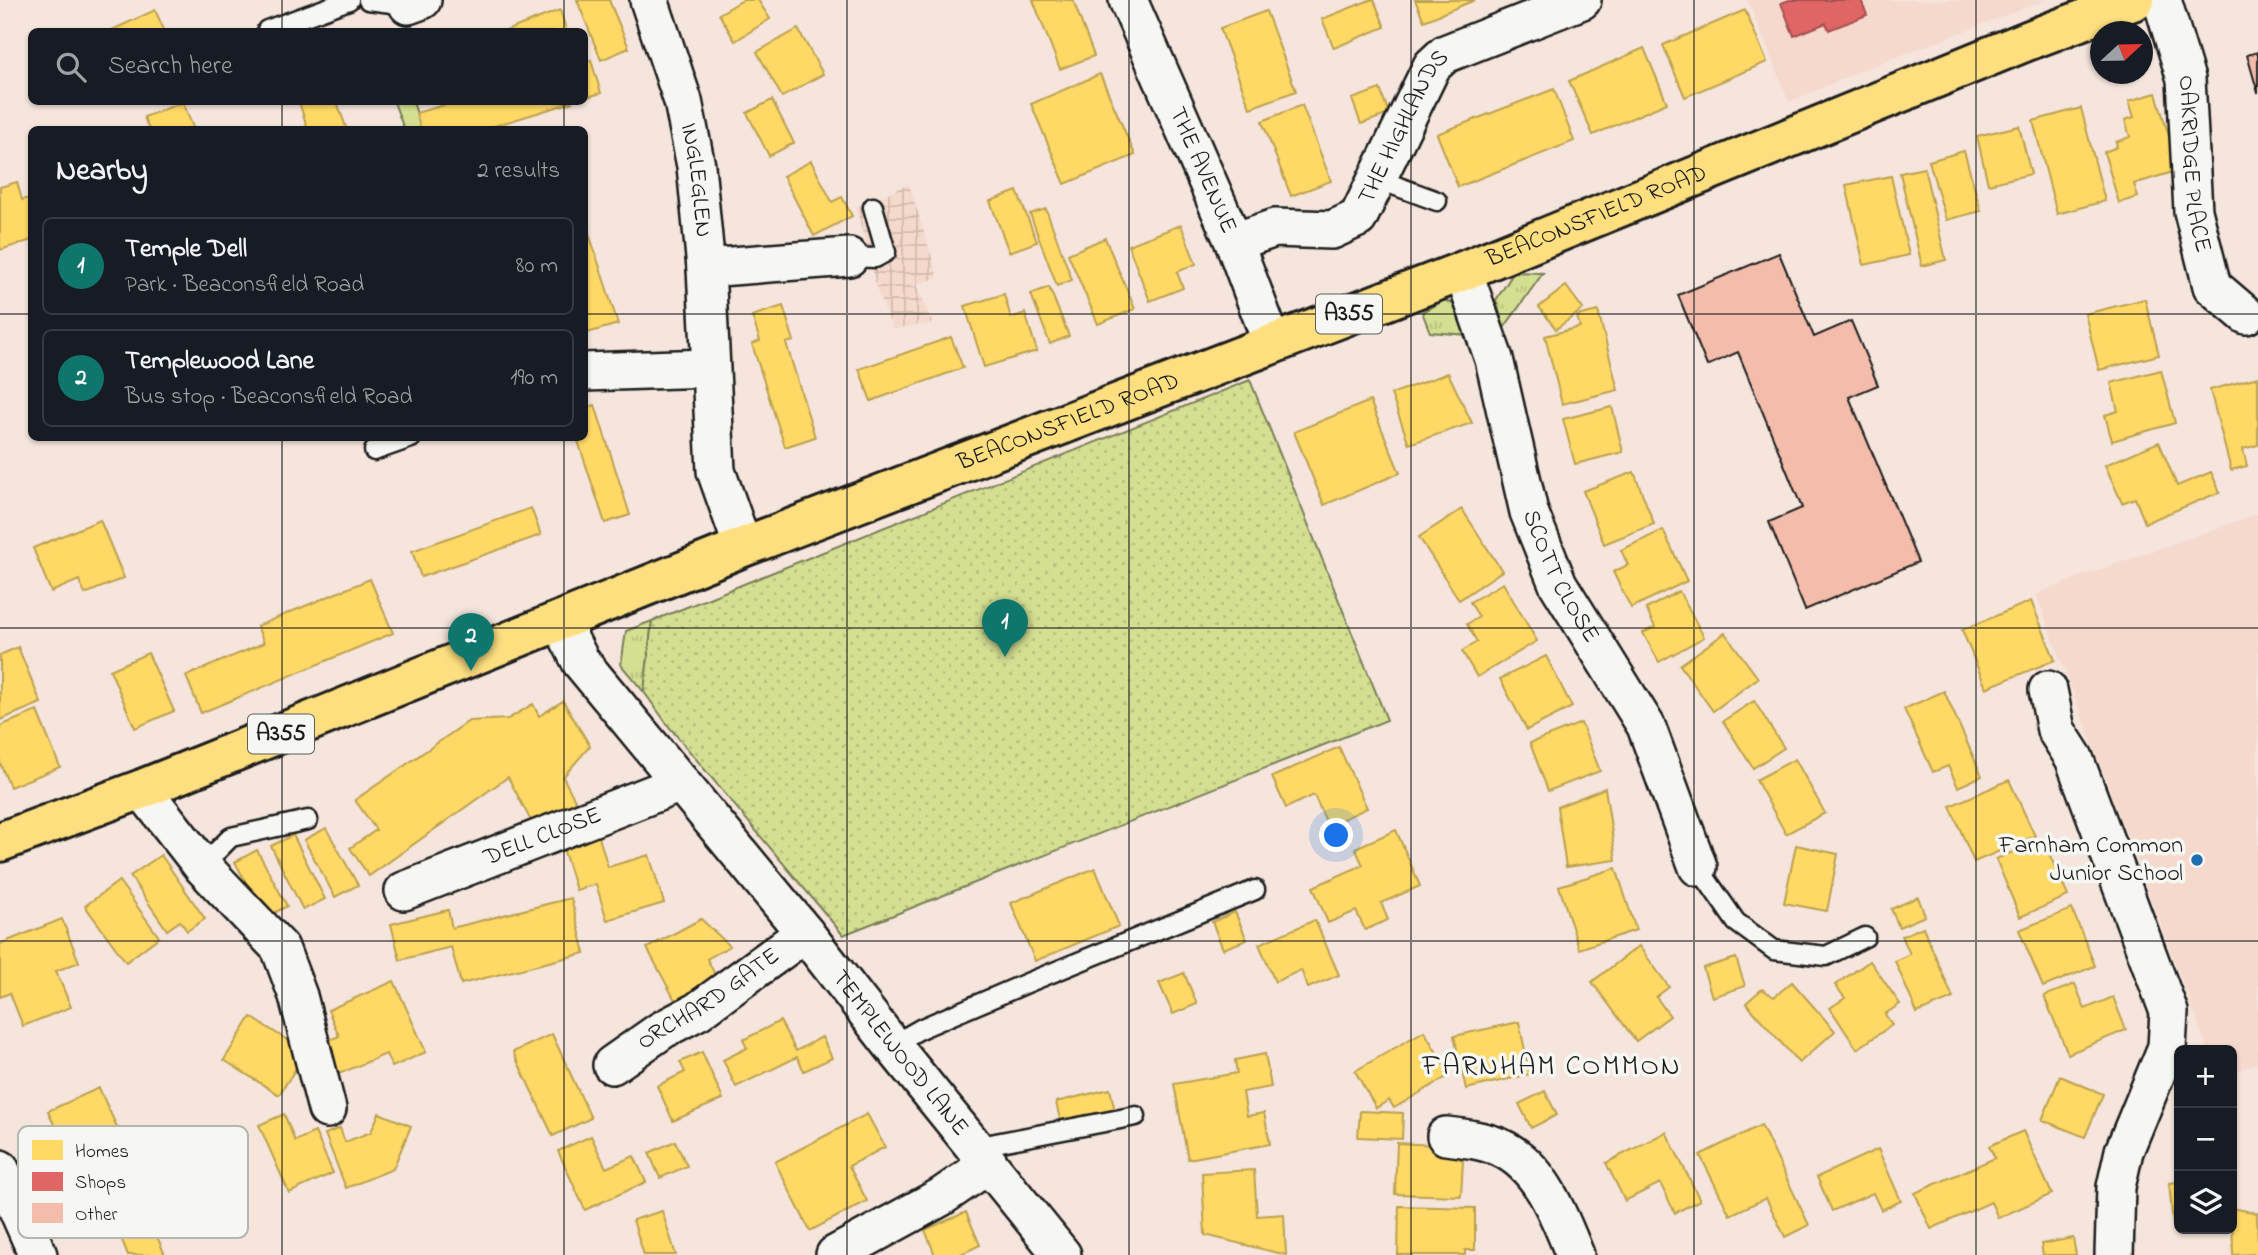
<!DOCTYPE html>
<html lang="en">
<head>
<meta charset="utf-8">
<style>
	body { margin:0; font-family:"Indie Flower",sans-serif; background:#242831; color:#f1f3f6 }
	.controls { position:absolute; right:21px; bottom:21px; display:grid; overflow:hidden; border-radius:10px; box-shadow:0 2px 5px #0004 }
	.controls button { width:63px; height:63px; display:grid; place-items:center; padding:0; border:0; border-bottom:2px solid #363941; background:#171b24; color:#f1f3f6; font:35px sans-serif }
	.compass { position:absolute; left:2090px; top:21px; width:63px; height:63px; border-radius:50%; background:#171b24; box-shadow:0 2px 5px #0004; rotate:68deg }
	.you { position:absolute; left:1337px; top:836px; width:24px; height:24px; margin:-18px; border:5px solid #fff; border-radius:50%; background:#1a73e8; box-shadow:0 0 0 10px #1a73e833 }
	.badge { display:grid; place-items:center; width:46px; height:46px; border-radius:50%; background:#0f766e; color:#fff; font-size:23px; font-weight:700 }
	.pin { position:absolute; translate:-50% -58px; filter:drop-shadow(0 2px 4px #0008) }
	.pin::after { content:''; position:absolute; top:37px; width:24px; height:21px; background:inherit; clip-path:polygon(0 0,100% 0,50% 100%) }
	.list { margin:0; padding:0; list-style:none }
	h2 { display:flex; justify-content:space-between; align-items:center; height:91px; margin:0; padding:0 28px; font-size:30px }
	h2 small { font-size:23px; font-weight:400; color:#9ea1a6 }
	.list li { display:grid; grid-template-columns:46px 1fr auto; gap:21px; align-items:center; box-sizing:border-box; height:98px; margin:0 14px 14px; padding:0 14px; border:2px solid #363941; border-radius:10px }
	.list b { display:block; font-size:26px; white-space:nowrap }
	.list p { margin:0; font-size:23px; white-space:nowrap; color:#9ea1a6 }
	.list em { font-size:23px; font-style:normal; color:#9ea1a6 }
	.icon { flex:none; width:38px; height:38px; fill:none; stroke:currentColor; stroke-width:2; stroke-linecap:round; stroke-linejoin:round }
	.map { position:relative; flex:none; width:2258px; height:1255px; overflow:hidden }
	.search { position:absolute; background:#171b24; box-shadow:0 2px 5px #0004; left:28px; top:28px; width:560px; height:77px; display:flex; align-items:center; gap:18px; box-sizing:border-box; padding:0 24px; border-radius:10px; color:#9ea1a6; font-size:26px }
	.panel { position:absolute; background:#171b24; box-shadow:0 2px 5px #0004; left:28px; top:126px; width:560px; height:315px; border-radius:10px }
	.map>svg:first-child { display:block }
	.built { fill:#f5d9cd }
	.industrial { fill:url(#industrial-grid) }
	.grass { fill:url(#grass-tufts); stroke:#787e57; stroke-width:2 }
	.park { fill:url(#park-dots); stroke:#787e57; stroke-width:2 }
	.homes { fill:#ffd966; stroke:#bba050; stroke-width:2 }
	.shops { fill:#e06666; stroke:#a55050; stroke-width:2 }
	.building { fill:#f4bcaa; stroke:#1c1c1c; stroke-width:2 }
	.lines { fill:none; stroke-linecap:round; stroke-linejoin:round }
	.lane-casing { stroke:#1c1c1c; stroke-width:23 }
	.street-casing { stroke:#1c1c1c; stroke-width:42 }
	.primary-casing { stroke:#1c1c1c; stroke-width:44 }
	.lane { stroke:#f6f6f2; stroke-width:18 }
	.street { stroke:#f6f6f2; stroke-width:37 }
	.primary { stroke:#fedf80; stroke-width:38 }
	.grid { fill:none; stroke:#1c1c1c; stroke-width:2; stroke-opacity:0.55 }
	.poi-dot { fill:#1f6fb2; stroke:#f6f6f2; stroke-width:2.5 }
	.labels { text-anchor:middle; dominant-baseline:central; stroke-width:7; stroke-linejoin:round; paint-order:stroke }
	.shield { fill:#f6f6f2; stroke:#5d5d5c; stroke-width:2 }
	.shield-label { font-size:23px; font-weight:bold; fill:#1c1c1c }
	.street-label { font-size:24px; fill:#1c1c1c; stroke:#f6f6f2 }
	.poi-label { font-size:24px; fill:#1c1c1c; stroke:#f6f6f2; text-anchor:end }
	.quarter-label { font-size:28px; letter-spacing:2px; fill:#1c1c1c; stroke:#f6f6f2 }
	.key { fill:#f6f6f2; stroke:#b5b5b2; stroke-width:2 }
	.key-label { font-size:19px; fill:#1c1c1c }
</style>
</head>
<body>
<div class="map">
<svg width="2258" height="1255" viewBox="0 0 2258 1255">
	<defs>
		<pattern id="industrial-grid" width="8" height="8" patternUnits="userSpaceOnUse" patternTransform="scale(1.75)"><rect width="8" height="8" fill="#f5d9cd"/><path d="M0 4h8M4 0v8" fill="none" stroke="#d1baaf"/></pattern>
		<pattern id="grass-tufts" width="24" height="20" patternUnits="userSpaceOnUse" patternTransform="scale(1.75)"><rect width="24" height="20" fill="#d4df92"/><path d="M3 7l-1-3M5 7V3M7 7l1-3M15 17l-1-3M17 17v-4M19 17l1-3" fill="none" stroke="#b5bf7d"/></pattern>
		<pattern id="park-dots" width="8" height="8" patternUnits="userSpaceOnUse" patternTransform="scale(1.75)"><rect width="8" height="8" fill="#d4df92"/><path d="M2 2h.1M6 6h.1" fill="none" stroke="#b5bf7d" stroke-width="1.8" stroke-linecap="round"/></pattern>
	</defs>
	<rect width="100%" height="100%" fill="#f5e5dc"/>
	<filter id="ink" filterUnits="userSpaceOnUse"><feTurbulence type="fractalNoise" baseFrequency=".0143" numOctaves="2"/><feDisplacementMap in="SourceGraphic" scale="14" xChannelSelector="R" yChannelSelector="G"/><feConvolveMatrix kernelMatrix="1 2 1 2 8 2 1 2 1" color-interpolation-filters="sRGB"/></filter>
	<g filter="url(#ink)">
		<g class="built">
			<path d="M1748 0H2046L1870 67 1789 102Z"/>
			<path d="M2258 514V1062L2232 1074V1050H2208L2036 594 2081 576Z"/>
		</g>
		<path class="industrial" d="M909 184 938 277 917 285 932 323 893 329 879 296 856 207Z"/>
		<g class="grass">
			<path d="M394 102H413L422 129H404Z"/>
			<path d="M1514 272 1543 273 1504 328 1496 300Z"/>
			<path d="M1445 300 1469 312 1481 336 1430 332 1422 312Z"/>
			<path d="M652 621 644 692 621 665 626 631Z"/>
		</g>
		<path class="park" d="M1250 380 1387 720 843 935 670 728 644 692 652 621Z"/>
		<g class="homes">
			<path d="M577 0H609L629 48 601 60Z"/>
			<path d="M743 0H758L770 19 735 41 719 14Z"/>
			<path d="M1033 0H1073L1094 56 1060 69Z"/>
			<path d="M1370 0H1374L1385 27 1334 48 1322 19Z"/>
			<path d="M1415 0H1475L1424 21Z"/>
			<path d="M155 10 165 32H110V31Z"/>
			<path d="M560 10 567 32H503Z"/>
			<path d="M1745 10 1767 62 1685 97 1663 45Z"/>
			<path d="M1266 11 1296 91 1250 108 1220 28Z"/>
			<path d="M798 29 823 74 782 97 757 52Z"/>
			<path d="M1644 48 1667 103 1593 135 1569 81Z"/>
			<path d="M591 60 601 93 584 98V62Z"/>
			<path d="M1100 74 1135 155 1065 184 1031 104Z"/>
			<path d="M1380 89 1389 114 1361 124 1352 99Z"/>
			<path d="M1554 89 1574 141 1458 187 1437 134Z"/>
			<path d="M2156 93 2179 170 2134 184 2138 197 2119 203 2104 152 2117 147 2116 142 2130 137 2125 120 2134 117 2129 101Z"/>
			<path d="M772 100 794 143 769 156 747 113Z"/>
			<path d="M183 102 194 130H149L144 117Z"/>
			<path d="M299 102H337L347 130H308Z"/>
			<path d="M455 102H573L481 130H421L416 113Z"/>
			<path d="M1302 105 1331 181 1291 196 1262 121Z"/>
			<path d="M2081 108 2105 201 2057 214 2033 121Z"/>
			<path d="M2019 126 2031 174 1988 184 1977 136Z"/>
			<path d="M1964 151 1981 211 1946 220 1929 161Z"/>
			<path d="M811 161 832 202 842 197 852 216 814 236 783 176Z"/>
			<path d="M1924 168 1946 260 1922 266 1900 173Z"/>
			<path d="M1891 176 1909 255 1864 265 1846 185Z"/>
			<path d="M17 182 22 200 32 197V240L0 250V187Z"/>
			<path d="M1017 191 1037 242 1009 252 990 201Z"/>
			<path d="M1046 209 1072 280 1057 286 1030 214Z"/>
			<path d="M584 218 618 324 584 334Z"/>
			<path d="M1181 225 1196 264 1177 272 1183 288 1150 301 1128 245Z"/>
			<path d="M1105 238 1135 309 1098 324 1068 254Z"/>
			<path d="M1566 286 1583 309 1556 329 1539 307Z"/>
			<path d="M1049 287 1069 336 1050 344 1031 294Z"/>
			<path d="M1004 294 1011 318 1025 313 1037 351 984 367 965 306Z"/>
			<path d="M2145 299 2159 355 2099 370 2085 314Z"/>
			<path d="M783 306 794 341 786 343 815 437 785 447 752 344 760 341 752 316Z"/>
			<path d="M1598 311 1618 390 1562 404 1545 336 1580 327 1577 316Z"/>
			<path d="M951 337 963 368 871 401 859 369Z"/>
			<path d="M2161 370 2175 423 2112 441 2105 415 2118 411 2111 383Z"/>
			<path d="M1448 373 1472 423 1409 444 1391 394Z"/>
			<path d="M2258 377V445L2243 449 2247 466 2231 470 2210 390Z"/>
			<path d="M1370 401 1400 473 1324 505 1294 432Z"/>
			<path d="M595 405 630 515 605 523 577 438H584V408Z"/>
			<path d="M1612 407 1623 452 1575 464 1563 419Z"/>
			<path d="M2159 442 2177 486 2211 472 2220 492 2145 523 2135 498 2122 503 2105 465Z"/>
			<path d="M1634 472 1654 524 1604 544 1583 491Z"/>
			<path d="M531 508 541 535 421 577 412 551Z"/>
			<path d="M1462 509 1502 571 1459 600 1419 537Z"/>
			<path d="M100 520 124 578 85 594 79 580 51 592 33 548Z"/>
			<path d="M1663 530 1687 581 1631 608 1613 572 1628 565 1621 550Z"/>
			<path d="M370 579 393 633 201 713 186 676 264 643 257 626Z"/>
			<path d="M1503 583 1537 641 1477 677 1462 651 1477 642 1467 624 1479 617 1470 602Z"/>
			<path d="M1679 591 1704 637 1659 662 1643 633 1655 627 1646 609Z"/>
			<path d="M2031 601 2055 660 1986 688 1962 630Z"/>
			<path d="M1725 633 1758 678 1713 711 1680 665Z"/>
			<path d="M18 647 41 703 0 720V655Z"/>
			<path d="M148 653 174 711 135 728 110 670Z"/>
			<path d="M1546 656 1572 707 1527 730 1500 679Z"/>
			<path d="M1944 691 1982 776 1958 787 1948 766 1933 772 1904 709Z"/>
			<path d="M563 701 590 746 563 777 576 802 533 825 508 777 369 876 350 848 376 830 355 800 469 721 508 719 533 704 539 716Z"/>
			<path d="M1754 701 1784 748 1753 768 1723 721Z"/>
			<path d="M37 711 60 767 10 787 0 763V726Z"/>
			<path d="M1581 723 1600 771 1548 791 1530 743Z"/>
			<path d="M1339 747 1367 808 1328 826 1314 795 1286 808 1272 777Z"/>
			<path d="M1795 759 1825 813 1786 834 1756 780Z"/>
			<path d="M2009 780 2035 836 1974 862 1950 806Z"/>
			<path d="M1605 788 1616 860 1566 867 1557 807Z"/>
			<path d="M326 828 358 885 335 897 304 840Z"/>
			<path d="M1396 830 1420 886 1381 903 1388 920 1365 930 1356 911 1328 923 1313 887 1363 865 1355 848Z"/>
			<path d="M598 834 608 867 649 855 664 903 607 920 596 884 576 890 562 845Z"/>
			<path d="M293 835 325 899 303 910 271 846Z"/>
			<path d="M2044 839 2068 896 2020 917 1996 859Z"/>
			<path d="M1796 845 1838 854 1827 911 1784 903Z"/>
			<path d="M257 850 287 906 265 918 235 862Z"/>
			<path d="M161 855 205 919 187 931 180 921 167 930 130 876Z"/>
			<path d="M1095 868 1119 926 1035 961 1011 903Z"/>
			<path d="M1616 868 1636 930 1579 949 1559 886Z"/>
			<path d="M119 881 159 937 126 962 85 906Z"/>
			<path d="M1918 897 1925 916 1899 927 1891 909Z"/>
			<path d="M571 898 585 953 461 984 451 947 400 960 391 924 448 910 452 928Z"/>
			<path d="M2072 909 2095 966 2043 987 2019 930Z"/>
			<path d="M1235 912 1247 940 1223 949 1212 922Z"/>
			<path d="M62 919 79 962 56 971 71 1007 23 1026 10 993 0 997V944Z"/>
			<path d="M701 919 730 946 707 959 719 982 677 1004 647 948Z"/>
			<path d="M1315 920 1339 975 1308 988 1301 970 1275 982 1259 944Z"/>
			<path d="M1923 927 1953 998 1917 1013 1895 961 1910 954 1902 936Z"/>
			<path d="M1639 946 1669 987 1656 997 1670 1016 1636 1041 1592 982Z"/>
			<path d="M1736 958 1745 986 1712 997 1703 968Z"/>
			<path d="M1870 961 1900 1004 1885 1014 1892 1025 1857 1049 1830 1008 1845 998 1835 985Z"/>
			<path d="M1184 973 1197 1004 1173 1014 1159 983Z"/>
			<path d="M394 981 426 1052 392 1067 386 1054 334 1076 320 1044 339 1036 328 1010Z"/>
			<path d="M1792 982 1835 1031 1799 1063 1746 1003 1762 989 1774 997Z"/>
			<path d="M2075 984 2085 1009 2113 997 2126 1030 2068 1054 2044 996Z"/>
			<path d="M251 1017 306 1052 279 1095 224 1060Z"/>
			<path d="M780 1021 796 1051 822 1037 832 1058 804 1071 797 1057 736 1087 723 1060 747 1048 743 1040Z"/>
			<path d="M1519 1022 1530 1074 1466 1089 1454 1036Z"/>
			<path d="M1424 1031 1450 1075 1394 1108 1389 1100 1376 1108 1355 1071Z"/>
			<path d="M552 1034 591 1118 553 1136 513 1052Z"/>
			<path d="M702 1052 723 1099 673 1121 657 1086 685 1072 680 1062Z"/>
			<path d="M1265 1054 1271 1087 1243 1092 1247 1116 1264 1113 1270 1144 1188 1159 1174 1084 1237 1073 1235 1060Z"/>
			<path d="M2060 1076 2103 1094 2085 1137 2042 1120Z"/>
			<path d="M99 1088 122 1138 70 1161 48 1111Z"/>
			<path d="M1110 1089 1115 1111 1061 1124 1056 1102Z"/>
			<path d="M1545 1091 1557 1115 1531 1128 1519 1104Z"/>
			<path d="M1360 1111 1403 1113 1402 1139 1358 1137Z"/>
			<path d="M379 1113 411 1126 393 1169 346 1188 325 1134 340 1128 345 1142 371 1132Z"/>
			<path d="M284 1114 295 1141 315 1132 333 1173 289 1193 259 1125Z"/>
			<path d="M867 1114 885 1147 849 1166 867 1201 810 1231 775 1162Z"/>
			<path d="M1761 1125 1809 1225 1785 1237 1766 1198 1730 1215 1700 1155Z"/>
			<path d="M2023 1131 2052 1194 1998 1218 1991 1202 1931 1229 1915 1193 1995 1158 1989 1146Z"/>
			<path d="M1666 1132 1700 1200 1675 1213 1660 1183 1625 1201 1606 1163Z"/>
			<path d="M591 1136 606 1168 634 1156 646 1182 585 1210 558 1151Z"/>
			<path d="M675 1141 687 1166 660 1178 649 1153Z"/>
			<path d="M1397 1143 1455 1146 1454 1157 1463 1160 1461 1196 1395 1194Z"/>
			<path d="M1878 1149 1901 1201 1881 1210 1873 1193 1832 1211 1817 1177Z"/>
			<path d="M1254 1170 1257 1216 1284 1214 1286 1255 1205 1235 1202 1173Z"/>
			<path d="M2179 1182V1224H2173L2169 1183Z"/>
			<path d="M1399 1206 1475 1208V1250H1465V1255H1398Z"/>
			<path d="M2232 1208 2257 1213 2258 1254 2233 1255Z"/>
			<path d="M662 1211 676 1255H644L633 1220Z"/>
			<path d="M966 1212 980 1245 959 1255H935L925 1230Z"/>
			<path d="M150 1220 165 1255H128L119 1233Z"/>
			<path d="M2073 1238 2076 1255H2043L2041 1244Z"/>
		</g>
		<path class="shops" d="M1789 0H1861L1867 15 1829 30 1826 23 1794 36 1781 3Z"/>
		<g class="building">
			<path d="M2258 52V93L2247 55Z"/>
			<path d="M1779 253 1814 337 1851 321 1878 385 1849 397 1918 562 1805 610 1769 522 1802 508 1738 352 1707 366 1678 295Z"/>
		</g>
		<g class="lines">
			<defs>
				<g id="lane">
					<path d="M368 0 408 5"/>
					<path d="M267 30 349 0"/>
					<path d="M1377 179 1437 201"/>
					<path d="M849 257 875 258 886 252 873 207"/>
					<path d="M374 451 411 438"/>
					<path d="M202 866 231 837 308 820"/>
					<path d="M1698 867 1736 922 1774 950 1826 956 1865 937"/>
					<path d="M892 1045 922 1028 1027 983 1255 890"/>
					<path d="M975 1147 1136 1116"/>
				</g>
				<g id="street">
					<path id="s1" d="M649 0 683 101 696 166 706 268 716 471 743 547"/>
					<path id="s2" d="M1128 0 1234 242 1272 343"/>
					<path id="s3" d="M2162 0 2186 79 2193 211 2212 286 2246 315"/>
					<path d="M408 5 422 0"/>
					<path id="s4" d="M1234 242 1275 228 1332 230 1358 218 1432 66 1445 54 1582 0"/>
					<path d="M706 268 849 257"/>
					<path id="s5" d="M1463 271 1494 359 1529 512 1558 584 1646 726 1698 867"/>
					<path d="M584 372 710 368"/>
					<path id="s6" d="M560 621 581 662 805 933 892 1045 1062 1255"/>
					<path d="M2048 690 2056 730 2074 758 2169 1012 2167 1047 2124 1151 2116 1187 2114 1255"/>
					<path d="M142 789 202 866 280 948 298 996 327 1109"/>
					<path id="s7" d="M404 891 681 783"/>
					<path id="s8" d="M612 1065 662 1030 698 1011 805 933"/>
					<path d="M1446 1136C1464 1138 1482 1140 1499 1147 1541 1165 1559 1216 1575 1255"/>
					<path d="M0 1169 38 1255"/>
					<path d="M835 1255 941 1197 989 1164"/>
				</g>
				<g id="primary">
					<path id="s9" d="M0 842 142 789 743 547 1463 271 2027 41 2135 0"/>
				</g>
			</defs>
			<use href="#lane" class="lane-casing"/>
			<use href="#street" class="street-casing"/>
			<use href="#primary" class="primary-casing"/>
			<use href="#lane" class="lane"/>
			<use href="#street" class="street"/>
			<use href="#primary" class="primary"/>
		</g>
	</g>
	<path class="grid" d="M282 0V32M564 0V32M847 0V1255M1129 0V1255M1411 0V1255M1694 0V1255M1976 0V1255M282 102V130M564 102V130M0 314H32M584 314H2258M282 438V1255M564 438V1255M0 628H2258M0 941H2258"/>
	<circle class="poi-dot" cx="2197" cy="860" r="7"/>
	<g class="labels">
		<g class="shield">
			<rect x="1316" y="294.5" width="66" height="39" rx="5"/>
			<rect x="248" y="714.5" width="66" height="39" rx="5"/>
		</g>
		<g class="shield-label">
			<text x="1349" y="314">A355</text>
			<text x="281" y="734">A355</text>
		</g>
		<g class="street-label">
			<text stroke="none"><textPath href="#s4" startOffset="231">THE HIGHLANDS</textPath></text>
			<text stroke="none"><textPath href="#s3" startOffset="168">OAKRIDGE PLACE</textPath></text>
			<text stroke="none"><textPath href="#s2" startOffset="186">THE AVENUE</textPath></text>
			<text stroke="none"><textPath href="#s1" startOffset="187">INGLEGLEN</textPath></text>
			<text stroke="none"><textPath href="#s9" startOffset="1715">BEACONSFIELD ROAD</textPath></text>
			<text stroke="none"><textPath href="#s9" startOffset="1148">BEACONSFIELD ROAD</textPath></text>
			<text stroke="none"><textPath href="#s5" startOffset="322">SCOTT CLOSE</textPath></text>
			<text stroke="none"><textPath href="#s7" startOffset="149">DELL CLOSE</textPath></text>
			<text stroke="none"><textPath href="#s8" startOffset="117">ORCHARD GATE</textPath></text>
			<text stroke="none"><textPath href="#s6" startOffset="551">TEMPLEWOOD LANE</textPath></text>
		</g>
		<g class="poi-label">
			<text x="2183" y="846">Farnham Common<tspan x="2183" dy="28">Junior School</tspan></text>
		</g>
		<g class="quarter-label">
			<text x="1552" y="1067">FARNHAM COMMON</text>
		</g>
	</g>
	<rect x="18" y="1126" width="230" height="112" rx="10" class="key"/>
	<rect x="32" y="1140" width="31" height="20" fill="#ffd966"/>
	<rect x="32" y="1172" width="31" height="19" fill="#e06666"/>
	<rect x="32" y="1203" width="31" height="20" fill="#f4bcaa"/>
	<g class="key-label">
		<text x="75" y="1157">Homes</text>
		<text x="75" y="1188">Shops</text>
		<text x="75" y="1220">Other</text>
	</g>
</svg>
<div class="controls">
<button>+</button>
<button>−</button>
<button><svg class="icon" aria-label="layers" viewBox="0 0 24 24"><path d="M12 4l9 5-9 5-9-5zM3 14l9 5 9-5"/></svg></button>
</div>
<svg class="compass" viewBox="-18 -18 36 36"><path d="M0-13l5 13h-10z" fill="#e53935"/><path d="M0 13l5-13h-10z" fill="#9ea1a6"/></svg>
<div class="you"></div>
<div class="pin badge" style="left:1005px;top:657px">1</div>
<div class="pin badge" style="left:471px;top:671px">2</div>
<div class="search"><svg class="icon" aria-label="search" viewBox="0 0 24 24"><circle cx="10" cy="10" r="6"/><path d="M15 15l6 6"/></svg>Search here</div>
<section class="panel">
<h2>Nearby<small>2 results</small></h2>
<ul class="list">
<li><span class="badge">1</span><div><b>Temple Dell</b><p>Park · Beaconsfield Road</p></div><em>80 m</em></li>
<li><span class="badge">2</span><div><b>Templewood Lane</b><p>Bus stop · Beaconsfield Road</p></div><em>190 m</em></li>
</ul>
</section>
</div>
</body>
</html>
